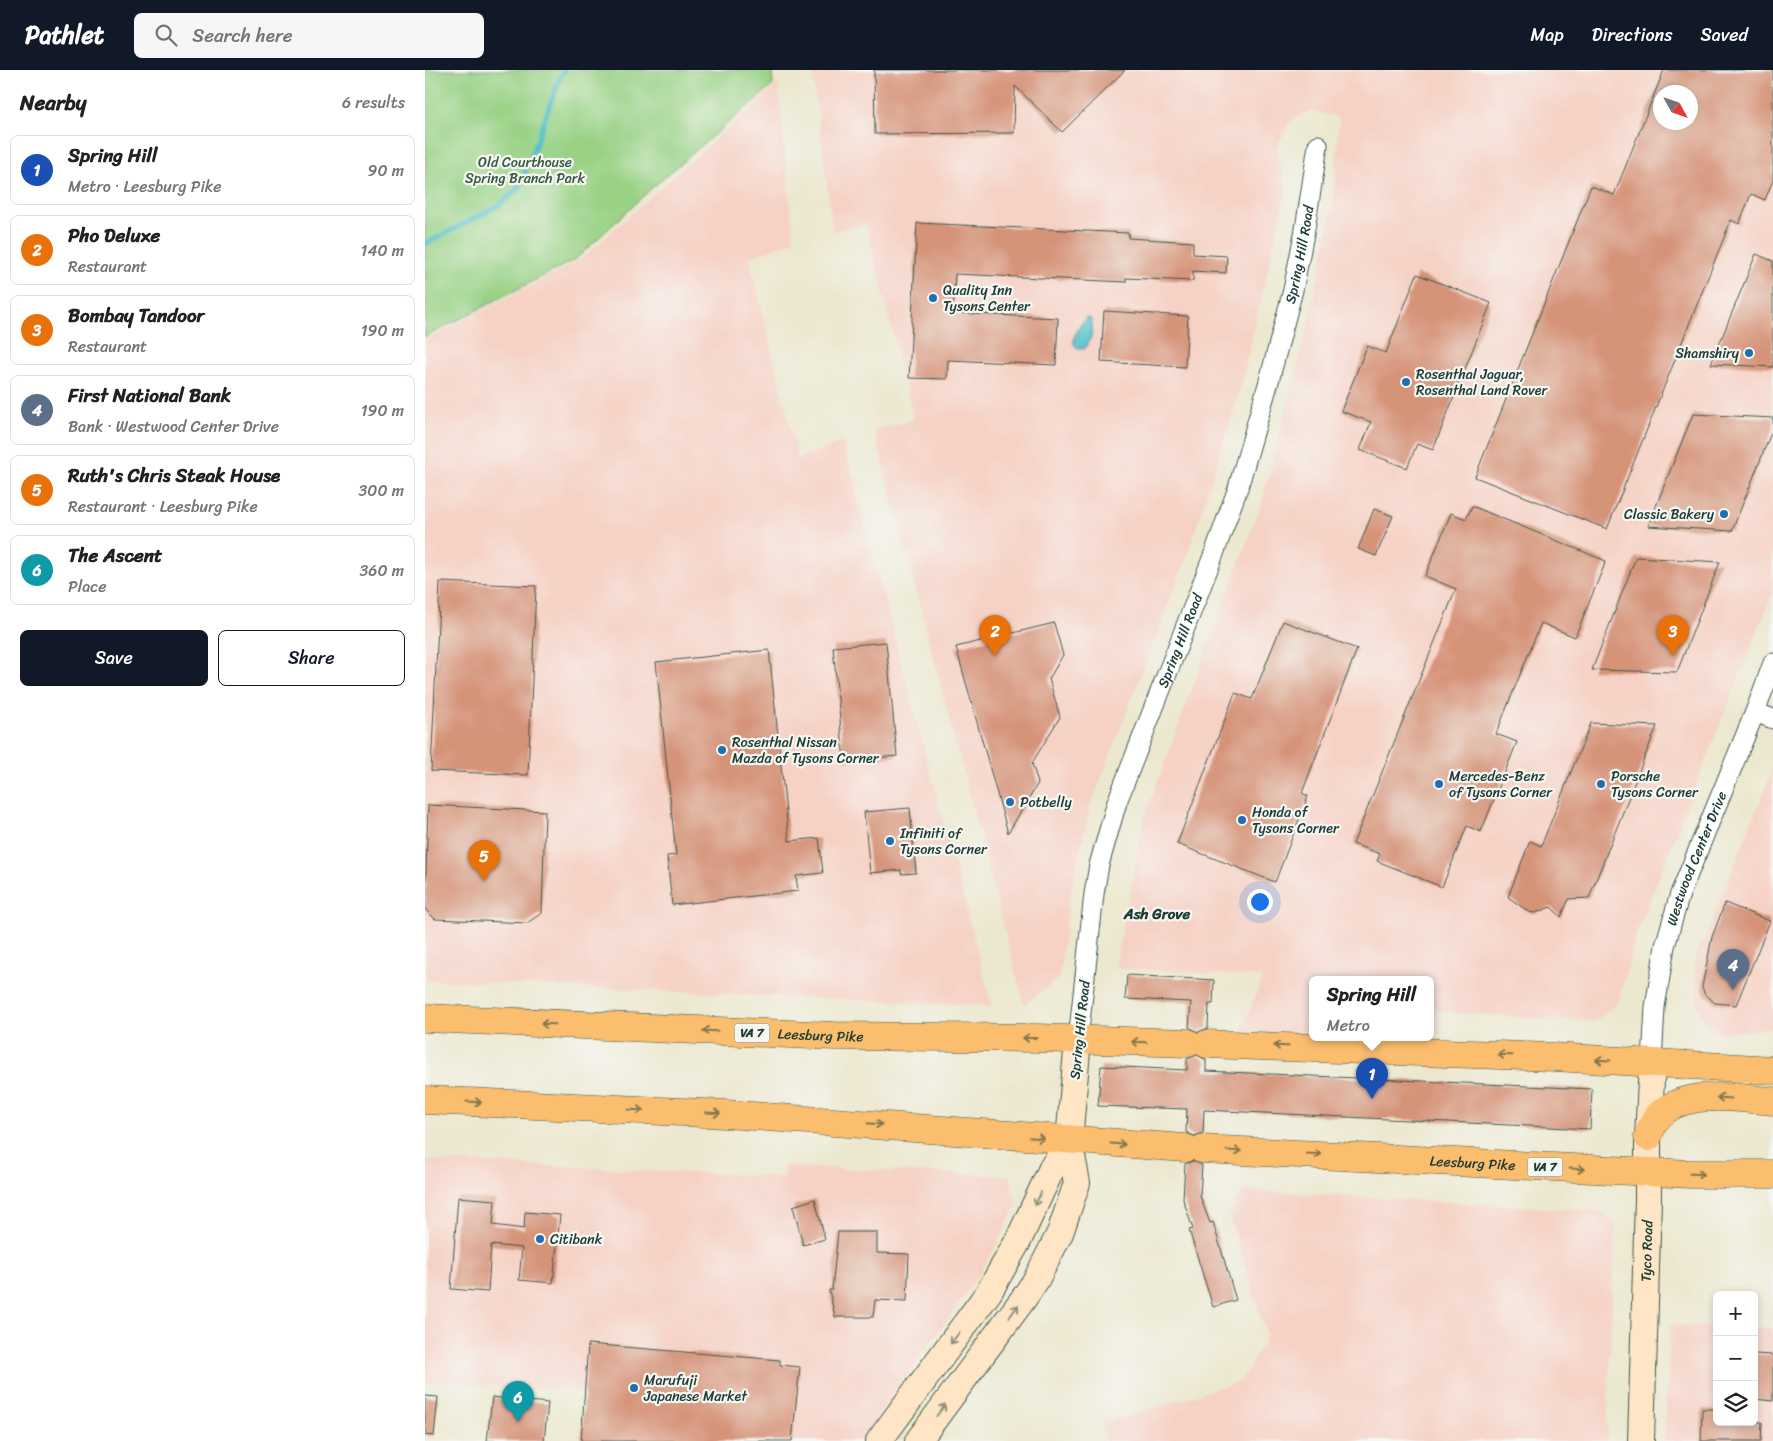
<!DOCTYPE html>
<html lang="en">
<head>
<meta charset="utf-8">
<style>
	body { margin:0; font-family:Sriracha,sans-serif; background:#f6f6f6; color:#202124 }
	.controls { position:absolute; right:15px; bottom:15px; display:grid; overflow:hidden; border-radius:8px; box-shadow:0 2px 8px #0003 }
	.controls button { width:45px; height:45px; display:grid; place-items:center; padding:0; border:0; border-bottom:1px solid #e0e0e0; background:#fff; color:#202124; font:25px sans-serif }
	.compass { position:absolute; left:1228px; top:15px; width:45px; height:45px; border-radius:50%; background:#fff; box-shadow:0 2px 8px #0003; rotate:130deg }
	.you { position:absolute; left:834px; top:831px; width:18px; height:18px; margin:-12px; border:4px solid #fff; border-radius:50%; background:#1a73e8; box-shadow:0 0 0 8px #1a73e833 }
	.badge { display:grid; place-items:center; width:32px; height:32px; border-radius:50%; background:#111827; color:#fff; font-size:16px; font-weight:700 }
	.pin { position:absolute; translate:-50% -41px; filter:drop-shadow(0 1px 2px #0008) }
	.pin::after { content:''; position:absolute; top:26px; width:18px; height:15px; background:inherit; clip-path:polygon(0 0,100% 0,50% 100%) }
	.popup { position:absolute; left:884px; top:906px; width:125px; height:65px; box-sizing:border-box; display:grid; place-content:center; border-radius:8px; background:#fff; filter:drop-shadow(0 1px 4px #0005); font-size:16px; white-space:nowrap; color:#757577 }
	.popup b { font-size:19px; color:#202124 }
	.popup::after { content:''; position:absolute; left:50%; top:100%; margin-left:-10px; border:10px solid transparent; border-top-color:#fff }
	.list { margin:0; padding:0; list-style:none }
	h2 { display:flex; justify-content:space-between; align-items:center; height:65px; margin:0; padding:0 20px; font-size:21px }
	h2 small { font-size:16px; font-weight:400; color:#757577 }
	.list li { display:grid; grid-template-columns:32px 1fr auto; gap:15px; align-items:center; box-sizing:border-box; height:70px; margin:0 10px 10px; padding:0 10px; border:1px solid #e0e0e0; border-radius:8px }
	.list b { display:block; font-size:19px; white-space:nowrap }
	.list p { margin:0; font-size:16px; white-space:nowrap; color:#757577 }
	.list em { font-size:16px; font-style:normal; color:#757577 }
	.actions { display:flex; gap:10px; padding:15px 20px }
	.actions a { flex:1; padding:11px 0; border:1px solid #111827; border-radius:8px; text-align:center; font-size:18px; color:#111827 }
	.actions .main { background:#111827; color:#fff }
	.icon { flex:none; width:28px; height:28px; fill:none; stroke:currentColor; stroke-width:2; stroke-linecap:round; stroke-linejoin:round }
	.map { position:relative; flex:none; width:1348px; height:1371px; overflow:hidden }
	header { display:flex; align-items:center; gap:30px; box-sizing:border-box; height:70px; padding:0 25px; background:#111827; color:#fff }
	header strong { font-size:24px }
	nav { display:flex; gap:28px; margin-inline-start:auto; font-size:18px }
	.search { width:350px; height:45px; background:#f6f6f6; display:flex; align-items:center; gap:12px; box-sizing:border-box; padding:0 18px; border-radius:8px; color:#757577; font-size:19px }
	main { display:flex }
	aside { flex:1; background:#fff }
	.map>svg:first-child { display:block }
	.built { fill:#f6d1c5; fill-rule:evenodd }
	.green { fill:#99d285; stroke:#5c885c }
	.water { fill:#50bec8; stroke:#387e7e }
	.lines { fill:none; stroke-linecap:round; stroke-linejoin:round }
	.stream { stroke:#50bec8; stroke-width:5 }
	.building { fill:#d59378; fill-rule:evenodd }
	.street-casing { stroke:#3e574b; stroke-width:21 }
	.secondary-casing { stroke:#3e574b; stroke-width:28 }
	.highway-casing { stroke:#3e574b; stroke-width:29 }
	.street { stroke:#fff; stroke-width:19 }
	.secondary { stroke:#fde5c5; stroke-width:26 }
	.highway { stroke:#fbbd6e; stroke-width:28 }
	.oneway { stroke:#82774e }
	.oneway2 { stroke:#8e917c }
	.poi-dot { fill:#1f6fb2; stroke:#f6f6f2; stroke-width:2 }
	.labels { text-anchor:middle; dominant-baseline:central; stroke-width:4.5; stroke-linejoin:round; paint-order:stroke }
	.shield { fill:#f6f6f2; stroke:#60746d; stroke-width:1 }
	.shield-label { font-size:12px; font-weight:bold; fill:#1f3d34 }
	.park-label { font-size:14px; fill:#375b44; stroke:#f6f6f2 }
	.street-label { font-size:14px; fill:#1f3d34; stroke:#f6f6f2 }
	.poi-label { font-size:14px; fill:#1f3d34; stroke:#f6f6f2; text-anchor:start }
	.neighbourhood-label { font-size:15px; font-weight:bold; fill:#1f3d34; stroke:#f6f6f2 }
</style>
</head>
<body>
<header>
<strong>Pathlet</strong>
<div class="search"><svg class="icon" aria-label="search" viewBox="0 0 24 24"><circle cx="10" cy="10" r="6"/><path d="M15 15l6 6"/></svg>Search here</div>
<nav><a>Map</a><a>Directions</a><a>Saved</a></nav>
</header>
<main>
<aside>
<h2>Nearby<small>6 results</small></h2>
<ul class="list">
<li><span class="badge" style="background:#1a4fb4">1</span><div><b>Spring Hill</b><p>Metro · Leesburg Pike</p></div><em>90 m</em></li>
<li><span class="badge" style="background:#e8710a">2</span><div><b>Pho Deluxe</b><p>Restaurant</p></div><em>140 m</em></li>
<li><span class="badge" style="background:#e8710a">3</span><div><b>Bombay Tandoor</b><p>Restaurant</p></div><em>190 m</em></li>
<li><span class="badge" style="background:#5c6f8a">4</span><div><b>First National Bank</b><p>Bank · Westwood Center Drive</p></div><em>190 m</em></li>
<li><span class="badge" style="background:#e8710a">5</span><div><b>Ruth's Chris Steak House</b><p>Restaurant · Leesburg Pike</p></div><em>300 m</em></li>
<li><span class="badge" style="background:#0f9aa8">6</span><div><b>The Ascent</b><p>Place</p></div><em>360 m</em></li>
</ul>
<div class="actions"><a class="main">Save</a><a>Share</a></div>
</aside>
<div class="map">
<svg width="1348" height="1371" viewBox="0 0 1348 1371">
	<rect width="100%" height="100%" fill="#f6f6f2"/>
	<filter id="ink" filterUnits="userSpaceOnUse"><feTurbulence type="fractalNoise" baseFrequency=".02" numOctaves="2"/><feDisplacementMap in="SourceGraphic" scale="10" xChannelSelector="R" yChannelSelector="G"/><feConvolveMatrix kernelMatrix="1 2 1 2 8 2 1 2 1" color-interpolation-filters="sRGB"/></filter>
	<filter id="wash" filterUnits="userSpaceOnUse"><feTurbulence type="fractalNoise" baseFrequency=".0096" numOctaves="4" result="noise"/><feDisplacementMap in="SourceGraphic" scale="20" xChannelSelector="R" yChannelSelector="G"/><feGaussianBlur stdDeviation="1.12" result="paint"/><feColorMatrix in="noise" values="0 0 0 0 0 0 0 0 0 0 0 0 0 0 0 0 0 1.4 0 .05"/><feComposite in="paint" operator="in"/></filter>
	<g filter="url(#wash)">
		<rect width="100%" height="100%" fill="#ece8d0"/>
		<g class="built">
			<path d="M387 0H1348V522L1211 865 1193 933 1170 952 1006 941V910H888V966L816 962 838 907 690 898 719 748 837 432 884 251 908 134 914 47 885 41 866 50 852 76 861 121 815 320 764 480 665 738 645 823 634 908 599 935 449 360 489 350 441 154 408 161ZM1236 22H1266V52H1236Z"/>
			<path d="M353 13 369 171 324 187 373 388 418 372 567 936 0 910V270L156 189Z"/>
			<path d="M1348 699V958L1294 963 1282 956 1272 937 1270 886 1282 863Z"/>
			<path d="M0 1090 360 1107 358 1096 585 1106 592 1135 565 1187 545 1218 434 1371H158L162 1320 0 1312Z"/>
			<path d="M818 1120 1176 1141 1190 1154 1182 1371H680L676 1354 816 1311 842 1266 804 1144Z"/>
			<path d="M1245 1255 1292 1256V1352H1329V1257L1348 1258V1371H1239Z"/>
		</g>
		<path class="green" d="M0 0H347L348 15 228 117 151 189 0 267Z"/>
		<path class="water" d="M661 247 666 249C670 260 666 270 660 279 637 279 655 256 661 247Z"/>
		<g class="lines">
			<path class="stream" d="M0 174 73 136 95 117 136 5 140 0"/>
		</g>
		<g id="blocks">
			<g class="building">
				<path d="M449 0H700L637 62 590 16 589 63 450 64Z"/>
				<path d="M1239 0H1348V110L1340 130 1326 124 1314 154 1306 150 1182 459 1050 407 1166 116 1189 125ZM1236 22H1266V52H1236Z"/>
				<path d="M492 153 704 163 703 168 768 172V184L802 186 801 203 768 201V211L701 208V212L530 204 528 243 633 248 631 295 523 290 522 309 484 308Z"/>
				<path d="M1331 184 1348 191V297L1286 294Z"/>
				<path d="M992 204 1066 233 1008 380 992 374 982 398 935 380 946 352 916 341 942 276 961 283Z"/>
				<path d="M679 241 763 246 760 297 676 292Z"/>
				<path d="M1268 344 1348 348V358L1307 461 1223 456Z"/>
				<path d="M1047 436 1181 491 1150 567 1116 553 1071 664 1092 672 1056 762 1042 756 1017 817 952 791 955 784 928 774 1031 519 1000 506 1026 443 1041 449Z"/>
				<path d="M949 439 968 446 951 486 933 479Z"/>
				<path d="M1211 487 1295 492 1252 602 1167 600Z"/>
				<path d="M15 512 111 516 103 705 6 701Z"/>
				<path d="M858 551 932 579 877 723 883 726 850 812 752 774 810 623 827 629Z"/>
				<path d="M629 553 638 585 624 609 635 647 607 693 613 713 583 763 531 577Z"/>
				<path d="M461 572 472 686 419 691 408 577Z"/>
				<path d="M344 580 364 771 394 768 398 803 371 806 373 821 247 835 242 786 251 785 231 592Z"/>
				<path d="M1166 653 1232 656 1164 828 1144 829 1136 847 1126 837 1110 843 1104 842 1083 827 1105 771 1116 776Z"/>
				<path d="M3 735 120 741 117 843 102 853 10 849 0 839Z"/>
				<path d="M485 738 491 803 476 804V800L445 803 439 742Z"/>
				<path d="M1300 833 1345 851 1311 935 1290 933 1280 925 1277 917 1287 867Z"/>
				<path d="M702 905 789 910 788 934H784L783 958 773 962 764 957 766 932 700 929Z"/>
				<path d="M772 985 781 990V1001L1167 1019 1165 1059 779 1040 778 1063 769 1066 761 1062 762 1039 673 1036 676 996 762 1000V989Z"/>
				<path d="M768 1091 777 1095 775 1126 785 1153 788 1152 811 1230 788 1237 764 1160 768 1159 758 1129 760 1094Z"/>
				<path d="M33 1127 70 1130 68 1155 99 1159 100 1142 135 1145 128 1213 94 1210 97 1178 66 1175 63 1222 26 1219Z"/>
				<path d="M390 1129 400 1169 378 1175 368 1136Z"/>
				<path d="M413 1162H452V1183L484 1184 482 1231 450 1230 448 1247H410L404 1220H407Z"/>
				<path d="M163 1274 355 1290V1295L375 1297 367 1371H156Z"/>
				<path d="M1329 1284 1348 1285V1331L1329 1329Z"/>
				<path d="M0 1326 13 1327 9 1366 0 1365Z"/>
				<path d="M67 1327 123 1333 119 1371H62Z"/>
				<path d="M1277 1339H1292V1352H1337L1336 1371H1276Z"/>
			</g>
		</g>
	</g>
	<g filter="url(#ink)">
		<use href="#blocks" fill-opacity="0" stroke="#3e574b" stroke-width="1"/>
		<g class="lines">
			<defs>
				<g id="street">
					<path d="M1330 642 1348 649"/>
					<path id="s1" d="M653 970 669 824 674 795 692 732 790 481 813 418 844 311 868 220 880 159 893 75"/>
					<path id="s2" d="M1227 992 1230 937 1240 876 1255 824 1330 642 1348 593"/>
				</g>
				<g id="secondary">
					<path d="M454 1371 564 1222 593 1171 627 1098 644 1070"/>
					<path d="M493 1371 599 1228 611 1210 635 1163 652 1113 644 1070 653 970"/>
					<path id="s3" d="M1216 1371 1223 1129V1067L1227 992"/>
				</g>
				<g id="highway">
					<path id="s4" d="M0 948 409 966 612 968 763 973"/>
					<path d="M782 974 1129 987 1348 1000"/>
					<path d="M0 1030 300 1044 760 1078"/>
					<path d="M1223 1067C1236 1014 1308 1028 1348 1031"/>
					<path id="s5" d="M777 1079 1266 1104H1348"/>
				</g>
			</defs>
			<use href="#street" class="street-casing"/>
			<use href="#secondary" class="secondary-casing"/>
			<use href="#highway" class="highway-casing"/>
			<use href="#street" class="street"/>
			<use href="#secondary" class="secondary"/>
			<use href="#highway" class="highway"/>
		</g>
		<defs><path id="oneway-shaft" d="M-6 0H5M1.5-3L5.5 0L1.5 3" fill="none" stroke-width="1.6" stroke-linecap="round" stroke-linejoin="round" transform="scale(1.25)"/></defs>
		<g class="oneway">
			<use href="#oneway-shaft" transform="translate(123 954) rotate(-178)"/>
			<use href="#oneway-shaft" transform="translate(285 961) rotate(-178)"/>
			<use href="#oneway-shaft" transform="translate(605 968) rotate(-180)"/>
			<use href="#oneway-shaft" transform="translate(714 972) rotate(-178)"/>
			<use href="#oneway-shaft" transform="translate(856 976) rotate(-178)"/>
			<use href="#oneway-shaft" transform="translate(1080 985) rotate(-178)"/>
			<use href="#oneway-shaft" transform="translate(1178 990) rotate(-177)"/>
			<use href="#oneway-shaft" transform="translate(1299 1028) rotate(-176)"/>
			<use href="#oneway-shaft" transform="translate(49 1032) rotate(3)"/>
			<use href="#oneway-shaft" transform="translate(211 1040) rotate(2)"/>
			<use href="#oneway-shaft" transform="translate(288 1043) rotate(3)"/>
			<use href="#oneway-shaft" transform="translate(450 1054) rotate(5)"/>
			<use href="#oneway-shaft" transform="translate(612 1068) rotate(5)"/>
			<use href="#oneway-shaft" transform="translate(693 1074) rotate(4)"/>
			<use href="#oneway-shaft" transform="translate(809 1081) rotate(3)"/>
			<use href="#oneway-shaft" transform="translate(889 1084) rotate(3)"/>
			<use href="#oneway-shaft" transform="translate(1152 1099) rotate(3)"/>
			<use href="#oneway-shaft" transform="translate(1272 1104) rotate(1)"/>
		</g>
		<g class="oneway2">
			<use href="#oneway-shaft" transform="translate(613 1129) rotate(114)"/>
			<use href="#oneway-shaft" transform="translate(589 1241) rotate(-53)"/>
			<use href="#oneway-shaft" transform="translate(530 1268) rotate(127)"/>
			<use href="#oneway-shaft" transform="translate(516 1340) rotate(-53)"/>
		</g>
	</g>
	<g class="poi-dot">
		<circle cx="508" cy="228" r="5"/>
		<circle cx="1324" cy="283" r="5"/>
		<circle cx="981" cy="312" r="5"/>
		<circle cx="1299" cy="444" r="5"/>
		<circle cx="297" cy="680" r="5"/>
		<circle cx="1014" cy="714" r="5"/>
		<circle cx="1176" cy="714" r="5"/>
		<circle cx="585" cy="732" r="5"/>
		<circle cx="817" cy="750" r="5"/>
		<circle cx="465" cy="771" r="5"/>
		<circle cx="115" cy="1169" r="5"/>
		<circle cx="209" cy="1318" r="5"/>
	</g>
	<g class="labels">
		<g class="shield">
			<rect x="309.5" y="953.5" width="35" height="19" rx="4"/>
			<rect x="1102.5" y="1087.5" width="35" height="19" rx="4"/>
		</g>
		<g class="shield-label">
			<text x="327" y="963">VA 7</text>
			<text x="1120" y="1097">VA 7</text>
		</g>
		<g class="park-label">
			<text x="100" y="92">Old Courthouse<tspan x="100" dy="16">Spring Branch Park</tspan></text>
		</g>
		<g class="street-label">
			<text stroke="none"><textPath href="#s1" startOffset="820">Spring Hill Road</textPath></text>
			<text stroke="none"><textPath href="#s1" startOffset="415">Spring Hill Road</textPath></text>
			<text stroke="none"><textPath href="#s2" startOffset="210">Westwood Center Drive</textPath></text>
			<text transform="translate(655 960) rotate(-84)">Spring Hill Road</text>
			<text stroke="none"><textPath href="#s4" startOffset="396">Leesburg Pike</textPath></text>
			<text stroke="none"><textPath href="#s5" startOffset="271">Leesburg Pike</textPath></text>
			<text stroke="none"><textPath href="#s3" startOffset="190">Tyco Road</textPath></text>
		</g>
		<g class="poi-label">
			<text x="518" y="220">Quality Inn<tspan x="518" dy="16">Tysons Center</tspan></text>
			<text x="1314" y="283" text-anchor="end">Shamshiry</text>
			<text x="991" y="304">Rosenthal Jaguar,<tspan x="991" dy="16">Rosenthal Land Rover</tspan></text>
			<text x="1289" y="444" text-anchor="end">Classic Bakery</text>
			<text x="307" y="672">Rosenthal Nissan<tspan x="307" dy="16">Mazda of Tysons Corner</tspan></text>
			<text x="1024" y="706">Mercedes-Benz<tspan x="1024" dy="16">of Tysons Corner</tspan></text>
			<text x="1186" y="706">Porsche<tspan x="1186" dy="16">Tysons Corner</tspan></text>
			<text x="595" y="732">Potbelly</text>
			<text x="827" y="742">Honda of<tspan x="827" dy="16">Tysons Corner</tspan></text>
			<text x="475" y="763">Infiniti of<tspan x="475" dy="16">Tysons Corner</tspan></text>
			<text x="125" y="1169">Citibank</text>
			<text x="219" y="1310">Marufuji<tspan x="219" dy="16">Japanese Market</tspan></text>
		</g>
		<g class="neighbourhood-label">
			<text x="732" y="844">Ash Grove</text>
		</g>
	</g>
</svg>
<div class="controls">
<button>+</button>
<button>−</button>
<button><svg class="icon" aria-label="layers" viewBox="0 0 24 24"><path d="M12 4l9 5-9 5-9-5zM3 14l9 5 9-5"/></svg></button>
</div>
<svg class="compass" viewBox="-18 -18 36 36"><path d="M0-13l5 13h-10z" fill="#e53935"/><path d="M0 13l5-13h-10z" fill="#757577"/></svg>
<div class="you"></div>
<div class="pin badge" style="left:947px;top:1029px;background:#1a4fb4">1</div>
<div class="popup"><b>Spring Hill</b>Metro</div>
<div class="pin badge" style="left:570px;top:586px;background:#e8710a">2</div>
<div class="pin badge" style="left:1248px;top:586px;background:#e8710a">3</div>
<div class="pin badge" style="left:1308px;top:920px;background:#5c6f8a">4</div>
<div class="pin badge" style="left:59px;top:811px;background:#e8710a">5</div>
<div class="pin badge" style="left:93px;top:1352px;background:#0f9aa8">6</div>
</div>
</main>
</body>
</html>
